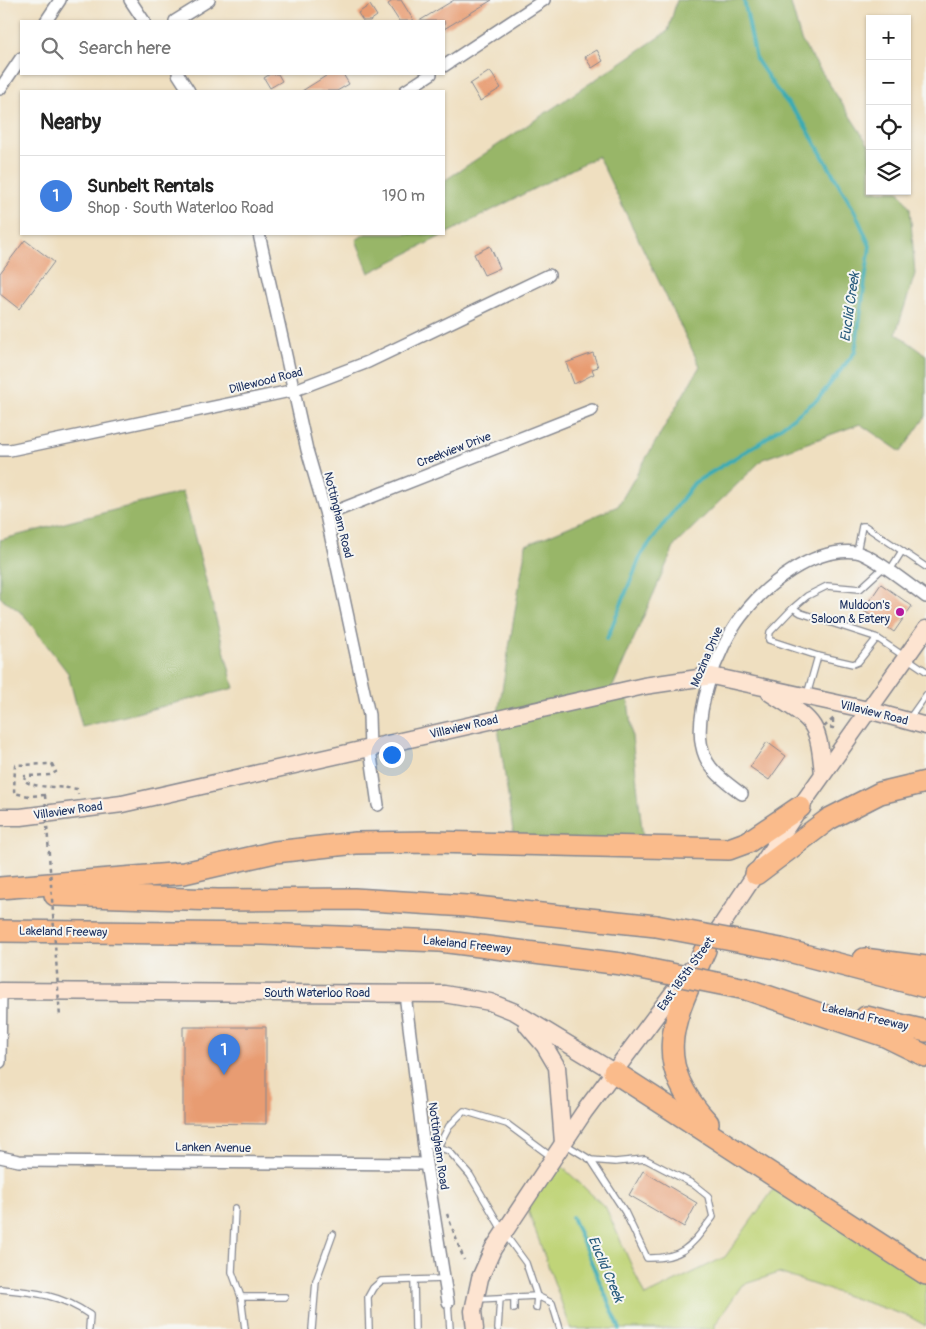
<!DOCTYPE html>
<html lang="en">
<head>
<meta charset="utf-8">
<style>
	body { margin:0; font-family:Pangolin,sans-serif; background:#f6f6f6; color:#222 }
	.controls { position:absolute; right:15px; top:15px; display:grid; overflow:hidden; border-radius:0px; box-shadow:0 1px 4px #0004 }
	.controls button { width:45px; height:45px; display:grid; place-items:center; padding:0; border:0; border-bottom:1px solid #e0e0e0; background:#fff; color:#222; font:25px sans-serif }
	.you { position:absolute; left:391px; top:754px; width:18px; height:18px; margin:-12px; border:4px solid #fff; border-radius:50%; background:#1a73e8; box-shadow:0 0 0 8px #1a73e833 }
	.badge { display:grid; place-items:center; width:32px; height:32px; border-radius:50%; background:#b5179e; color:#fff; font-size:16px; font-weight:700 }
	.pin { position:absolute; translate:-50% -41px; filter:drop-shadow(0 1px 2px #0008) }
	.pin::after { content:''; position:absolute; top:26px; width:18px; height:15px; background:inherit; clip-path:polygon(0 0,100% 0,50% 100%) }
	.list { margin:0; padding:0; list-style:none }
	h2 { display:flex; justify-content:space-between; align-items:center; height:65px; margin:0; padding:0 20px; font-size:21px }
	h2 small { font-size:16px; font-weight:400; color:#767676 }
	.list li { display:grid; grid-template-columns:32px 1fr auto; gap:15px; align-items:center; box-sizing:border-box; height:80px; padding:0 20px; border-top:1px solid #e0e0e0 }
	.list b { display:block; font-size:19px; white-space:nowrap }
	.list p { margin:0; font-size:16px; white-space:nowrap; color:#767676 }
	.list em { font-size:16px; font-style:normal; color:#767676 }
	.icon { flex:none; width:28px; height:28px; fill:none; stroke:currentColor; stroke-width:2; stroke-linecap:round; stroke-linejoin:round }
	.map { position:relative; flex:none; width:926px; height:1329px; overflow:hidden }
	.search { position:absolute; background:#fff; box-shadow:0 1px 4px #0004; left:20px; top:20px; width:425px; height:55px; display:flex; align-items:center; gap:12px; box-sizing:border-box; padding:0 18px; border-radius:0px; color:#767676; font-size:19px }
	.panel { position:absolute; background:#fff; box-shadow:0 1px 4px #0004; left:20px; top:90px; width:425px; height:145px; border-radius:0px }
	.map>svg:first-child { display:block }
	.green { fill:#c0d478; stroke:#6e826b }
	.forest { fill:#98b668; stroke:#5a7263 }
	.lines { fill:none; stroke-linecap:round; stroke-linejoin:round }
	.stream { stroke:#3aabb3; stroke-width:4 }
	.building { fill:#e89c72 }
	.lane-casing { stroke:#85878f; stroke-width:8 }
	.street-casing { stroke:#85878f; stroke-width:14 }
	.secondary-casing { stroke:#85878f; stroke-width:19 }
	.highway-casing { stroke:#85878f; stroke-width:24 }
	.path { stroke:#85878f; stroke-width:2.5; stroke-dasharray:4 4; stroke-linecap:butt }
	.lane { stroke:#fff; stroke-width:5.5 }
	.street { stroke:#fff; stroke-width:11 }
	.secondary { stroke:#fde4d1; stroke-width:16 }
	.highway { stroke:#fabb8b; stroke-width:21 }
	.highway-bridge-casing { stroke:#85878f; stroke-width:24; stroke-linecap:butt }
	.path-bridge { stroke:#85878f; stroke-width:2.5; stroke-dasharray:4 4; stroke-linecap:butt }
	.highway-bridge { stroke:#fabb8b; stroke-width:21 }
	.poi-dot { fill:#b5179e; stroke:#f6f6f2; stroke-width:2 }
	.labels { text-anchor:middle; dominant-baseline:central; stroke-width:4; stroke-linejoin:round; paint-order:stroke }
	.street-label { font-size:12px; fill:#1b2f5e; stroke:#f6f6f2 }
	.poi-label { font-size:12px; fill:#1b2f5e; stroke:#f6f6f2; text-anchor:end }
	.water-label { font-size:14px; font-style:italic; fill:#265a7c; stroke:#f6f6f2 }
</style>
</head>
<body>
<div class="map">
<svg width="926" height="1329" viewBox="0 0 926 1329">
	<rect width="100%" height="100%" fill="#f6f6f2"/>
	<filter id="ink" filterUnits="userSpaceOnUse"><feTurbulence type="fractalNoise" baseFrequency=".02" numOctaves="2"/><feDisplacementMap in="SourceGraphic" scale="10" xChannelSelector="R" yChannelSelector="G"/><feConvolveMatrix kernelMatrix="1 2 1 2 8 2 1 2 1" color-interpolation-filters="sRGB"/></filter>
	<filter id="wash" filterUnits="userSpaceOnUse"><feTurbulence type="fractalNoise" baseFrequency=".0096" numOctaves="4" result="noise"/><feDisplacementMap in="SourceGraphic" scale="20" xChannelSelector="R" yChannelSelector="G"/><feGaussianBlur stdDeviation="1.12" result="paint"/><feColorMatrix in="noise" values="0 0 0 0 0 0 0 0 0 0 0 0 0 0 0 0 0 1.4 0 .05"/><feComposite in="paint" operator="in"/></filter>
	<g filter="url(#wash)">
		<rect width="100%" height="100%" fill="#efdfc0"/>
		<path class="green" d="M553 1158 606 1208 645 1296 725 1257 781 1179 926 1274V1326L910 1317 779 1273 742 1285 715 1325V1329H571L525 1202Z"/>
		<g class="forest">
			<path d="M677 0H790L801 40 870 147V191H899L910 208 915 274 896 333 926 355V416L901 452 860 424 763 459 675 545 610 693 627 690 644 848 515 845 497 720 526 545 618 506 700 366 598 156 369 273 356 240 365 234H444V181L668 31Z"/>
			<path d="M183 492 234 688 82 727 68 673 23 614 0 597V540Z"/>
		</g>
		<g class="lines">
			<g class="stream">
				<path d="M607 639 641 555 694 483 761 442 818 399 855 352 870 246 855 212 803 122 777 90 756 59 744 0"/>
				<path d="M572 1217 620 1329"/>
			</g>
		</g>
		<g id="blocks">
			<g class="building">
				<path d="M394 0H401L414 21H399L388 4Z"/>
				<path d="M454 0H492L444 29V21H419Z"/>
				<path d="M370 5 377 16 370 21H363L358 13Z"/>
				<path d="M597 50 603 61 592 68 585 57Z"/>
				<path d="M490 71 501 88 480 101 470 84Z"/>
				<path d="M270 74H278L282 81 270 88 264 78Z"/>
				<path d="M329 74H343L349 84 337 91H302Z"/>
				<path d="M25 240 54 262 19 309 0 294V273Z"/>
				<path d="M490 246 500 268 484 275 474 254Z"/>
				<path d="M593 353 598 367 592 369 594 374 574 384 566 363Z"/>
				<path d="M881 584 912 606 894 632 863 610Z"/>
				<path d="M767 742 786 756 769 780 750 767Z"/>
				<path d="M183 1027H266V1124L183 1123Z"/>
				<path d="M643 1171 697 1203 684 1227 629 1195Z"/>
			</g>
		</g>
	</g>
	<g filter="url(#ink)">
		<use href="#blocks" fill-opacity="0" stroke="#85878f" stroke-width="1"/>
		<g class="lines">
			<defs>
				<g id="lane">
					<path d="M857 552 862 526H865L926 567"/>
					<path d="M890 570 902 551"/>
					<path d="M793 608 770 632 769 640 818 656 853 664 858 662 877 638 875 637 801 613 793 608 807 596 827 586 860 589 884 567"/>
					<path d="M877 638 926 671"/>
					<path d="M807 695 818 656"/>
					<path d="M909 719 926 695"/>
					<path d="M423 1142 449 1151 470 1175 504 1233 526 1263 537 1296 536 1308"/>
					<path d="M565 1144 591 1160 615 1162 645 1159 693 1184 708 1196 713 1217C692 1244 685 1259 647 1258L625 1212 591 1160"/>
					<path d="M438 1147 449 1126 464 1111 507 1124 553 1158"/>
					<path d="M235 1208 232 1272 241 1297 245 1329"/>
					<path d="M414 1280 415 1329"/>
					<path d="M0 1289C34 1292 62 1295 90 1315L89 1329"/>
					<path d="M241 1297H285"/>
					<path d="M478 1299 537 1296 552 1303 560 1329"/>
					<path d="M448 1302 450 1329"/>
					<path d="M514 1309V1297"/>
					<path d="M312 1329 316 1281 333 1234"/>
					<path d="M369 1329 368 1297 373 1288 381 1281 444 1279"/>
					<path d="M498 1329 500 1298"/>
				</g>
				<g id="street">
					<path d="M130 0 144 21"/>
					<path d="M46 21 60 0"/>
					<path d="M175 21 209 0"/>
					<path d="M444 66 544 0"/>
					<path d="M178 74 189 91"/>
					<path d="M0 89 21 58"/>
					<path d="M405 91 431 74"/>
					<path d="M259 234 307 450 326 515 369 715 370 749 378 805"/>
					<path d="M0 450H10L295 390 368 362 549 275"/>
					<path d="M326 515 592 410"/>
					<path d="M742 794C729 784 712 773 705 757 689 720 718 647 741 617 765 585 813 547 856 552 871 554 912 587 926 597"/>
					<path d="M405 994 426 1164 448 1302"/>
					<path d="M0 1062 1 991"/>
					<path d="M0 1157 19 1161 426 1164"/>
				</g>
				<g id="secondary">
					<path d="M770 693C815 722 818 720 823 774"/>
					<path d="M0 817H21L122 804 644 686 712 676 868 710 926 726"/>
					<path d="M709 944 800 807 926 629"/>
					<path d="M0 991 444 994 490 1002 515 1012 614 1072"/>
					<path d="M527 1025 544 1045 557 1067 563 1143"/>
					<path d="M475 1329 473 1311 480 1278 493 1249 584 1112 690 970"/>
				</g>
				<g id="highway">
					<path d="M756 874 829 819 880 793 926 782"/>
					<path d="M0 888 184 873 275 852 356 843 433 842 729 849 748 842 800 807"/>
					<path d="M55 895 218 900 354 899 467 906 656 926"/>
					<path d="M0 931 263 934 440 941 621 964"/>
					<path d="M781 949 926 987"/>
					<path d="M705 950C674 1020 649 1059 708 1123"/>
					<path d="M864 959 926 967"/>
					<path d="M746 989 885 1036 926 1056"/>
					<path d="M866 1017 926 1031"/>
					<path d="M614 1072 926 1274"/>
				</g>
			</defs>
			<use href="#lane" class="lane-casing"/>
			<use href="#street" class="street-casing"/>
			<use href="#secondary" class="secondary-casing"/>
			<use href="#highway" class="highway-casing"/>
			<g class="path">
				<path d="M833 719V728L825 726Z"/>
				<path d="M45 795 29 796 14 793 15 765 52 764 56 772 50 775 25 776 24 780C32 789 63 786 77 789L78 794"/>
				<path d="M447 1214 464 1260"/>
			</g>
			<use href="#lane" class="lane"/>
			<use href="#street" class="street"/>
			<use href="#secondary" class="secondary"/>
			<use href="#highway" class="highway"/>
			<defs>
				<g id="highway-bridge">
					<path d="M656 926 781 949"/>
					<path d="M621 964 746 989"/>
				</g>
			</defs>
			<use href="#highway-bridge" class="highway-bridge-casing"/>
			<path class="path-bridge" d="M45 795 60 1018"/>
			<use href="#highway-bridge" class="highway-bridge"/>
		</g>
	</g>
	<circle class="poi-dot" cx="900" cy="612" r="5"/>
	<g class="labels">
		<g class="street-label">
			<text transform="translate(266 381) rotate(-14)">Dillewood Road</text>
			<text transform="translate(454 450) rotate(-21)">Creekview Drive</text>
			<text transform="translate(338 515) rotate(76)">Nottingham Road</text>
			<text transform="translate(707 657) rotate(-67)">Mozina Drive</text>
			<text transform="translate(874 713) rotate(14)">Villaview Road</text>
			<text transform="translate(464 727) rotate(-13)">Villaview Road</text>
			<text transform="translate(68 811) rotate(-8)">Villaview Road</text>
			<text transform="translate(63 932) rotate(1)">Lakeland Freeway</text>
			<text transform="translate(467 945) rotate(6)">Lakeland Freeway</text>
			<text transform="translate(686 974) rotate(-54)">East 185th Street</text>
			<text x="317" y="993">South Waterloo Road</text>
			<text transform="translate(865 1017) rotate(13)">Lakeland Freeway</text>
			<text transform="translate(438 1146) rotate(82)">Nottingham Road</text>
			<text transform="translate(213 1148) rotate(1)">Lanken Avenue</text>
		</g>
		<g class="poi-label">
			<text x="890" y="605">Muldoon's<tspan x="890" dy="14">Saloon &amp; Eatery</tspan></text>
		</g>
		<g class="water-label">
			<text transform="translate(850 307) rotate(-82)">Euclid Creek</text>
			<text transform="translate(606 1269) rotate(67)">Euclid Creek</text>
		</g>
	</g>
</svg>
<div class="controls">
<button>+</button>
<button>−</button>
<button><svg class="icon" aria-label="locate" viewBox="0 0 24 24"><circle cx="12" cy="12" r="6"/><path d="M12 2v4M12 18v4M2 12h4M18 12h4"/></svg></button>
<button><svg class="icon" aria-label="layers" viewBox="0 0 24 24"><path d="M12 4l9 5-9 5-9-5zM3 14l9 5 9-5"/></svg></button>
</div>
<div class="you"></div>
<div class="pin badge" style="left:224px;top:1075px;background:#3f7fe0">1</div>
<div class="search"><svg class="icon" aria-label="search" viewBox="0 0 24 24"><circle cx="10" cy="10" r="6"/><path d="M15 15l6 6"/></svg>Search here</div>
<section class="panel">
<h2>Nearby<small></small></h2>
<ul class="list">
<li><span class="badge" style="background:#3f7fe0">1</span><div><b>Sunbelt Rentals</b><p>Shop · South Waterloo Road</p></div><em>190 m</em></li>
</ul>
</section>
</div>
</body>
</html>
